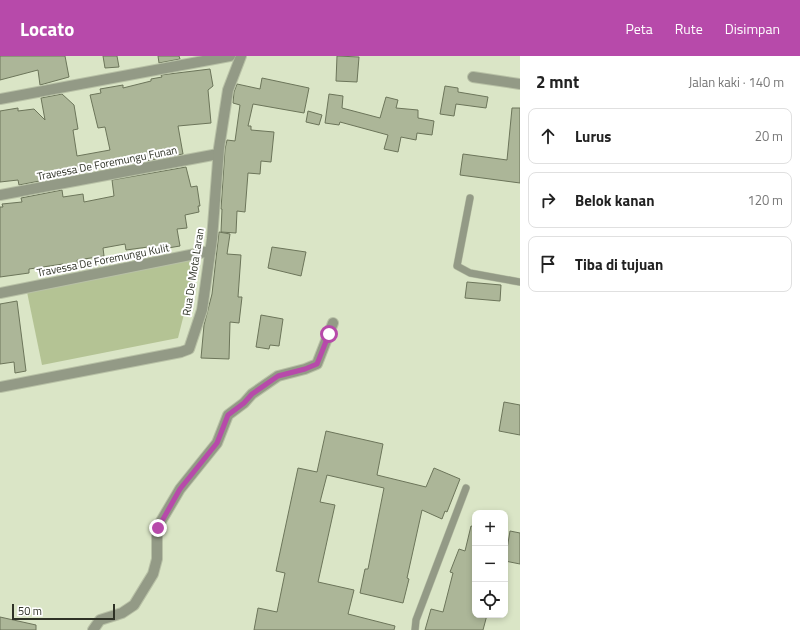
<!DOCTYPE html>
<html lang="id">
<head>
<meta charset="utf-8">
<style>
	body { margin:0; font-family:"Titillium Web",sans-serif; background:#f2f2f2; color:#222 }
	.controls { position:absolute; right:12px; bottom:12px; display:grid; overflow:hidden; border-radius:8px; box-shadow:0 2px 6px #0003 }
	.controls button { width:36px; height:36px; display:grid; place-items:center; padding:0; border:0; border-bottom:1px solid #e0e0e0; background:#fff; color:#222; font:20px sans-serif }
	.scale { position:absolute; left:12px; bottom:10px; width:103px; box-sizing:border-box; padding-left:4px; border:2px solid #2e3226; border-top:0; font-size:11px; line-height:14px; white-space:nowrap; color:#2e3226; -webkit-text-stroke:3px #fff; paint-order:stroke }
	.stop { position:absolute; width:12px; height:12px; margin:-9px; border:3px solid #b74aaa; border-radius:50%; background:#fff }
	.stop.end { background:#b74aaa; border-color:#fff; box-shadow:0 1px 4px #0008 }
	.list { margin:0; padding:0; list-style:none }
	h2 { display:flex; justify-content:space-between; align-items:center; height:52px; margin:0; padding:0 16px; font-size:17px }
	h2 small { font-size:13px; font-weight:400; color:#767676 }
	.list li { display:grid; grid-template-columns:26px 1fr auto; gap:12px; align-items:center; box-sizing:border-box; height:56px; margin:0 8px 8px; padding:0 8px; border:1px solid #e0e0e0; border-radius:8px }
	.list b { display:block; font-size:15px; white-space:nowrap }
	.list em { font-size:13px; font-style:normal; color:#767676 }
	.icon { flex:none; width:22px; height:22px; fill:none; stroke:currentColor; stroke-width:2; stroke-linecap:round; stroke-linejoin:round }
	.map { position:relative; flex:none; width:520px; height:574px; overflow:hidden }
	header { display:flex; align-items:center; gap:24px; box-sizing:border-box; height:56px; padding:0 20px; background:#b74aaa; color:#fff }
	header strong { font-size:19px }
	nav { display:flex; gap:22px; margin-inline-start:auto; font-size:14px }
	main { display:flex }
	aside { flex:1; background:#fff }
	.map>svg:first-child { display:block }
	.green { fill:#b4c394 }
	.building { fill:#acb698; stroke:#6c755a }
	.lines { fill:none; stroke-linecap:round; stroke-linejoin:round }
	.service-casing { stroke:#b8c1a6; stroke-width:8 }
	.minor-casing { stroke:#b8c1a6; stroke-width:12 }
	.service { stroke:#939a86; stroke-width:7 }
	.minor { stroke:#939a86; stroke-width:10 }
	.route { stroke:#b74aaa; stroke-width:5 }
	.labels { text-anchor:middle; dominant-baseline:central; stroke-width:4; stroke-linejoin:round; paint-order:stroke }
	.street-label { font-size:11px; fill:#2e3226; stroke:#fff }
</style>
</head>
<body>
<header>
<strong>Locato</strong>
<nav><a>Peta</a><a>Rute</a><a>Disimpan</a></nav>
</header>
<main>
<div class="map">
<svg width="520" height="574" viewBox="0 0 520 574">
	<rect width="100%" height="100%" fill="#dae5c6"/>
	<path class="green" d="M198 202 178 282 42 309 27 236Z"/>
	<g class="building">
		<path d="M0 0H65L69 21 40 29 38 14 0 24Z"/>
		<path d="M103 0H117L119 11 105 12Z"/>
		<path d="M158 0H179L180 3 159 7Z"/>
		<path d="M337 0 359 1 357 26 336 25Z"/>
		<path d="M210 13 213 30 208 34 211 67 178 70 183 98 110 112V107L85 112 86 116 19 129 18 124 0 126V55L18 52V55L34 53 45 64 41 42 62 38 74 49 78 73 73 74 77 100 110 94 105 71 98 72 90 39 101 37 100 33 123 29V32L151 25V23L162 21 161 19Z"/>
		<path d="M262 22 309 32 304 57 253 48 248 70H251V74L274 76 271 106 261 105 260 118 248 117 245 156 237 155 236 177 221 176 222 153H221L225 93 227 84 235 85 240 49 233 47 234 36 237 28 260 33Z"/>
		<path d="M445 30 458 32V36L488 41 486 52 456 48 454 60 440 58Z"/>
		<path d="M329 38 343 40 342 52 380 62 386 41 398 44 396 52 418 54V62L434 65 432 79 417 77 416 84 401 81 398 96 384 93 388 79 340 66 339 69 325 67Z"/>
		<path d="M512 52H520V127L460 119 463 98 507 104Z"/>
		<path d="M308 55 322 59 319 69 306 66Z"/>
		<path d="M186 111 191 131 197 130 200 150H198L199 156 185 159 187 172 177 173 180 190 162 193V197L149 199 148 191 126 194 125 188 103 192 104 200 77 204 79 213 64 216 63 208 29 213V217L0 221V151H3L2 148 22 146 21 142 62 134 63 141 83 138 84 146 114 140 112 124Z"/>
		<path d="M219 176 230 178 227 198 241 199 238 241H242L239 267 230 266 229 303 201 302 204 269 212 238Z"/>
		<path d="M272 191 306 196 301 220 268 212Z"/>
		<path d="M467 226 501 229 500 245 465 242Z"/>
		<path d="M17 245 26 315 15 317 14 306 0 308V248Z"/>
		<path d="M261 259 283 263 279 290 270 289 269 293 256 291Z"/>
		<path d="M504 346 520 349V379L499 375Z"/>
		<path d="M326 375 383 388 377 419 426 431 434 412 460 423 447 456 445 455 442 463 422 454 407 522 409 523 403 547 360 537 365 513H368L384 432 327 419 320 446 335 449 318 526 354 534 348 558 395 570 394 574H254L258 552 277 556 285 517 276 515 298 412 317 416Z"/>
		<path d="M471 470 475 471V559H487L483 574H425L431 553 443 556 453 517 450 516 459 493 465 495Z"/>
		<path d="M510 475 520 477V508L505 505Z"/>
		<path d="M0 561 36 569V574H0Z"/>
	</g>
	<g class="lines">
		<defs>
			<g id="service">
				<path d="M470 142 457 210 470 217 520 226"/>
				<path d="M415 574 416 564 466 432"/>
			</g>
			<g id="minor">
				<path d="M473 21 520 28"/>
				<path d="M0 43 230 0"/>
				<path d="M0 139 218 98"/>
				<path d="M0 237 210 195"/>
				<path d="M0 331 181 296 189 293 202 254 212 183 219 92 228 34 241 0"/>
				<path d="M93 574 100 564 122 557 134 549 153 518 157 503V472L180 433 217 387 228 359 244 347 252 338 278 320 305 313 317 308 333 267"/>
			</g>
		</defs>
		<use href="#service" class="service-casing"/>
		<use href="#minor" class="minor-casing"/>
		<use href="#service" class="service"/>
		<use href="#minor" class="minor"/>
	</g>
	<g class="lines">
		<path class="route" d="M158 472 180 433 217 387 228 359 244 347 252 338 278 320 305 313 317 308 329 278"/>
	</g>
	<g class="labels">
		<g class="street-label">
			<text transform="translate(107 107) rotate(-11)">Travessa De Foremungu Funan</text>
			<text transform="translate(103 204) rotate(-11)">Travessa De Foremungu Kulit</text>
			<text transform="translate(193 216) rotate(-81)">Rua De Mota Laran</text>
		</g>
	</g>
</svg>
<div class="controls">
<button>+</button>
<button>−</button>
<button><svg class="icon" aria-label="locate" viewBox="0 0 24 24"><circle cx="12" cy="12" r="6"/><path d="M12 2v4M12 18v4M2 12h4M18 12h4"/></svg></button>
</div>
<div class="scale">50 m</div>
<div class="stop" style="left:329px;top:278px"></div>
<div class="stop end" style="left:158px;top:472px"></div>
</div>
<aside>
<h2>2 mnt<small>Jalan kaki · 140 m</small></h2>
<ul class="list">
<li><svg class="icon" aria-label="ahead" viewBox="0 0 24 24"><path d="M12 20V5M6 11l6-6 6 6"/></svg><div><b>Lurus</b></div><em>20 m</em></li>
<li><svg class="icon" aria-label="right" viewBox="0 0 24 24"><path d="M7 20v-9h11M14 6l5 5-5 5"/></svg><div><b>Belok kanan</b></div><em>120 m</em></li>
<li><svg class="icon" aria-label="arrive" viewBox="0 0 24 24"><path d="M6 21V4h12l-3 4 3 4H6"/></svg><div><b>Tiba di tujuan</b></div></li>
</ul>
</aside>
</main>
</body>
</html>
